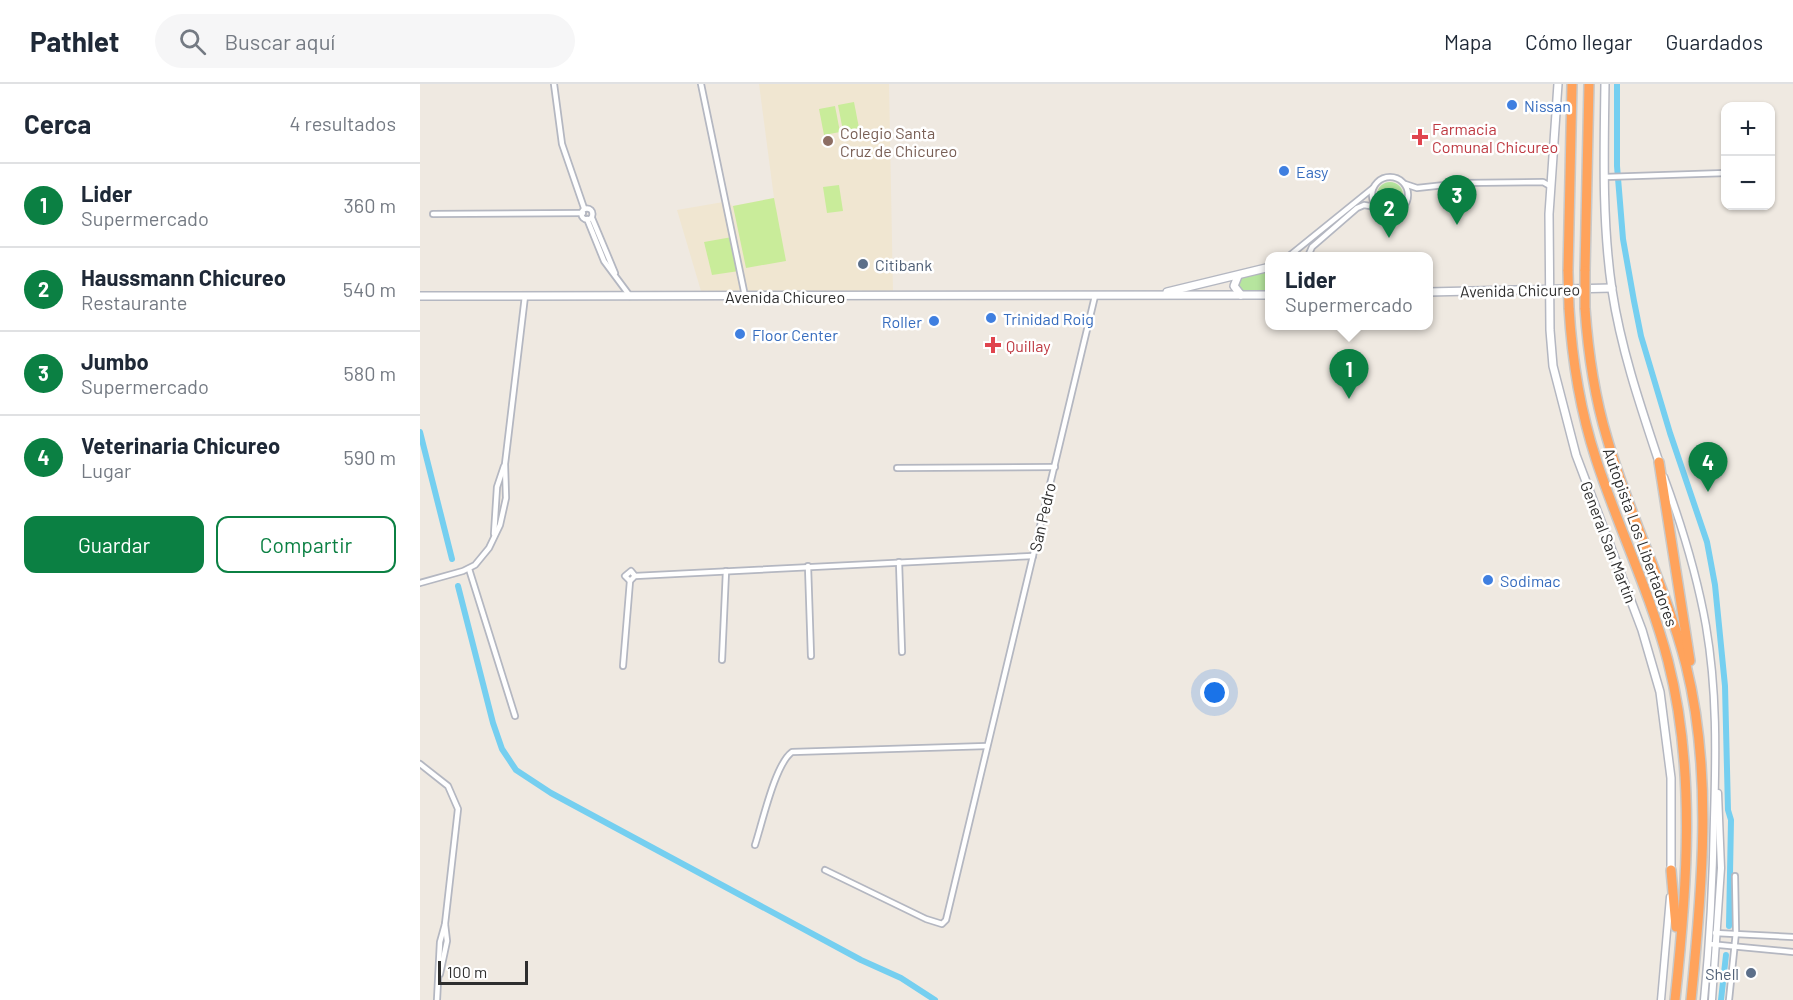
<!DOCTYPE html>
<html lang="es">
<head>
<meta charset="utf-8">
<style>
	body { margin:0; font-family:Barlow,sans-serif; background:#f6f6f7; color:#1f2937 }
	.controls { position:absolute; right:18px; top:18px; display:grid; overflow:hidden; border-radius:12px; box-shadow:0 2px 4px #0004 }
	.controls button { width:54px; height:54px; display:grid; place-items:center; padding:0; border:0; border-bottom:2px solid #e0e1e3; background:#fff; color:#1f2937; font:30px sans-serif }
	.scale { position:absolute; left:18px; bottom:15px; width:90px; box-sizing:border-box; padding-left:6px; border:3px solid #2e2e2e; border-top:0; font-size:16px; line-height:21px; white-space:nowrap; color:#2e2e2e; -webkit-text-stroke:4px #fff; paint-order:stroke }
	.you { position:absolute; left:795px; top:609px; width:21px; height:21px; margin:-15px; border:4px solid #fff; border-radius:50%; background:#1a73e8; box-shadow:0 0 0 9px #1a73e833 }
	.badge { display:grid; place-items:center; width:39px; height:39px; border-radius:50%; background:#0b8043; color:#fff; font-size:20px; font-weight:700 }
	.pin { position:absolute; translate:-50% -50px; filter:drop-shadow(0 2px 3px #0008) }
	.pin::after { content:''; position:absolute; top:32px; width:21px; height:18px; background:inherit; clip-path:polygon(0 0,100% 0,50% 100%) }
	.popup { position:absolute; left:845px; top:168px; width:168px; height:78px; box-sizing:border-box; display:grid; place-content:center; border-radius:12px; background:#fff; filter:drop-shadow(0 2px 4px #0005); font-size:20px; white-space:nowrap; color:#747a83 }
	.popup b { font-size:22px; color:#1f2937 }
	.popup::after { content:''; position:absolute; left:50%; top:100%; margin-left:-12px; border:12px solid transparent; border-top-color:#fff }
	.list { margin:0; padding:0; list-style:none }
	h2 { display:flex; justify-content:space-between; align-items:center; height:78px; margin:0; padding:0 24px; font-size:26px }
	h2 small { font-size:20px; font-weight:400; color:#747a83 }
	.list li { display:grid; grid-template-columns:39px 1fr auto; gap:18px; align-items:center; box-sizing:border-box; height:84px; padding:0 24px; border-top:2px solid #e0e1e3 }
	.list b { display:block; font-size:22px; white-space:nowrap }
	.list p { margin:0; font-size:20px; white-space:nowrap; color:#747a83 }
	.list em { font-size:20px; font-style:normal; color:#747a83 }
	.actions { display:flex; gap:12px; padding:18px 24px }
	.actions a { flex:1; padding:14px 0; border:2px solid #0b8043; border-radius:12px; text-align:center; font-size:21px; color:#0b8043 }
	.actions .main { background:#0b8043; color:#fff }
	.icon { flex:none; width:33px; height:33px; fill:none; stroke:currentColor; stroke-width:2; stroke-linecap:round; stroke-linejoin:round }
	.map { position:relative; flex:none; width:1373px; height:916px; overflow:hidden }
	header { display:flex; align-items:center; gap:36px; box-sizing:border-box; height:84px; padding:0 30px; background:#fff; border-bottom:2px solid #e0e1e3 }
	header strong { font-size:28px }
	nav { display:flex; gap:33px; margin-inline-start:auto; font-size:21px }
	.search { width:420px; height:54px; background:#f6f6f7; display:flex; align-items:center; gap:15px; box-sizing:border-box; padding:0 21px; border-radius:33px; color:#747a83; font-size:22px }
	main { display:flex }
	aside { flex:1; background:#fff }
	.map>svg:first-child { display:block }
	.education { fill:#f0e6d1 }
	.green { fill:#b6e59e }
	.pitch { fill:#c9ec9a }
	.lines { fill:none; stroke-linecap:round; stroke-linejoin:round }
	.canal { stroke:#75cff0; stroke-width:6 }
	.minor-casing { stroke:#b4b7c1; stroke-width:8 }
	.tertiary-casing { stroke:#b4b7c1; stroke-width:9 }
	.secondary-casing { stroke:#b4b7c1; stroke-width:10 }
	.motorway-casing { stroke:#c9c9c9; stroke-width:12 }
	.minor { stroke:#fff; stroke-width:4.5 }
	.tertiary { stroke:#fff; stroke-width:6 }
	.secondary { stroke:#fff; stroke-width:7 }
	.motorway { stroke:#ffa35c; stroke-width:9 }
	.motorway-bridge-casing { stroke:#c9c9c9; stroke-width:12; stroke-linecap:butt }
	.motorway-bridge { stroke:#ffa35c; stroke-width:9 }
	.shop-dot { fill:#3f7fe0; stroke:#fff; stroke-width:2 }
	.health-dot { fill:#e0444e; stroke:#fff; stroke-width:2 }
	.education-dot { fill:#8d6e63; stroke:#fff; stroke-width:2 }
	.service-dot { fill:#5c6f8a; stroke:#fff; stroke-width:2 }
	.labels { text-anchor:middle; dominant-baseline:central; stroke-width:5; stroke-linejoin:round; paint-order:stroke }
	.shop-label { font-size:16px; fill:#366cbe; stroke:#fff; text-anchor:start }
	.health-label { font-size:16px; fill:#be3a42; stroke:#fff; text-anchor:start }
	.education-label { font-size:16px; fill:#785e54; stroke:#fff; text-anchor:start }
	.service-label { font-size:16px; fill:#4e5e75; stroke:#fff; text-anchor:start }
	.street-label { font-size:16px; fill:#2e2e2e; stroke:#fff }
</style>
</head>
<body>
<header>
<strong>Pathlet</strong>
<div class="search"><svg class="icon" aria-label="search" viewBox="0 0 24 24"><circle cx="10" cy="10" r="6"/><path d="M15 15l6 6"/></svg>Buscar aquí</div>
<nav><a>Mapa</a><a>Cómo llegar</a><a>Guardados</a></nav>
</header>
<main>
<aside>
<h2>Cerca<small>4 resultados</small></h2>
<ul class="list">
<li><span class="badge">1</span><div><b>Lider</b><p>Supermercado</p></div><em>360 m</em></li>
<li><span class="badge">2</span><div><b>Haussmann Chicureo</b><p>Restaurante</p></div><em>540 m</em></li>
<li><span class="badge">3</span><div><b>Jumbo</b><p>Supermercado</p></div><em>580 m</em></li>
<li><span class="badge">4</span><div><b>Veterinaria Chicureo</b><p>Lugar</p></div><em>590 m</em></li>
</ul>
<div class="actions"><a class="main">Guardar</a><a>Compartir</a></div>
</aside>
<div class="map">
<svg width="1373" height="916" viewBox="0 0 1373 916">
	<rect width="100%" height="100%" fill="#efe9e1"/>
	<path class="education" d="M339 0H469L473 208 281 207 257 126 309 117 312 122 354 114Z"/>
	<g class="green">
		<circle cx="970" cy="111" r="13"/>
		<path d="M849 185V208L819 207 817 200 821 193Z"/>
	</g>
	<g class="pitch">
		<path d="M434 18 439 44 423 47 418 21Z"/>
		<path d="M415 22 420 48 404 51 399 25Z"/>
		<path d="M419 101 423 127 407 129 403 103Z"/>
		<path d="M354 114 366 177 326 184 313 122Z"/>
		<path d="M312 153 319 187 292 191 284 158Z"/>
	</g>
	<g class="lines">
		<g class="canal">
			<path d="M1197 0V82L1203 155 1214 217 1221 252 1250 349 1287 458 1295 501 1305 602 1308 726 1311 736 1309 842"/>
			<path d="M0 348 32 475"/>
			<path d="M38 502 73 639 82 665 96 686 131 709 441 876 481 894 515 916"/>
			<path d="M1301 916 1306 871"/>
		</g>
		<defs>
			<g id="minor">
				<path d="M134 0 142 60 164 124"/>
				<path d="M281 0 325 212"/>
				<circle cx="970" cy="111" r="18"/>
				<path d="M1185 93 1306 89"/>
				<path d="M985 100 997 104 1043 99 1123 98 1130 102"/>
				<circle cx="167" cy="130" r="5.5"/>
				<path d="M13 130 163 129"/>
				<path d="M172 134 195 189"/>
				<path d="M167 135 184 177 210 212"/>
				<path d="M869 172 953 104"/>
				<path d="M888 172 892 163 937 124 944 121 956 123"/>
				<path d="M477 384 635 383"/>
				<path d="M74 450 77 403 84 382"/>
				<path d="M479 478 482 568"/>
				<path d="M388 482 391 572"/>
				<path d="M49 485 95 632"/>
				<path d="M215 492 211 487 205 492 210 497 215 492 613 472"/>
				<path d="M0 499 43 487 55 481 69 464 80 441 86 414 85 380 105 212"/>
				<path d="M302 576 306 487"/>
				<path d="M203 582 210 497"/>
				<path d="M0 680 28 702 38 725 25 840 20 858 17 916"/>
				<path d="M335 761C342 740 355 680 372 668L567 662"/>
				<path d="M405 786 506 835 522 840 526 836 675 212"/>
				<path d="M1295 849 1373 853"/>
				<path d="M1289 860 1373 868"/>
				<path d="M20 890 27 857 25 840"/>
				<path d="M1309 916 1316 848 1315 792"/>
			</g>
			<g id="tertiary">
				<path d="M1244 393C1262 442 1277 491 1286 542 1297 606 1296 669 1294 734 1293 795 1290 855 1284 916"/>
				<path d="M1241 916 1250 813"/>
				<path d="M1292 916 1301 784 1298 709"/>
			</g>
			<g id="secondary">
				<path d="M1138 0 1129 130 1130 246 1133 282 1156 371 1222 546 1240 608 1251 694V786"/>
				<path d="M1185 0C1184 68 1182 138 1192 206 1201 265 1220 321 1239 378"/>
				<path d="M818 192 814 202 821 211"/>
				<path d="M747 208 850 183"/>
				<path d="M1008 208 1192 204"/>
				<path d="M0 212 850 211"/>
			</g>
			<g id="motorway">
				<path d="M1148 187 1152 0"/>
				<path d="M1165 187 1169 0"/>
				<path d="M1149 224C1152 275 1160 326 1176 375 1198 443 1230 508 1248 577 1276 686 1267 805 1255 916"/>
				<path d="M1165 224C1168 268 1174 311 1187 354 1209 431 1246 503 1266 581 1293 689 1282 806 1271 916"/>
				<path d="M1239 378 1270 577"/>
				<path d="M1251 786 1256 843"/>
			</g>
		</defs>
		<use href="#minor" class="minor-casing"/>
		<use href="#tertiary" class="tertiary-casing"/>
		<use href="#secondary" class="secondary-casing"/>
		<use href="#motorway" class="motorway-casing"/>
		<use href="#minor" class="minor"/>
		<use href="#tertiary" class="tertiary"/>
		<use href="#secondary" class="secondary"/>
		<use href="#motorway" class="motorway"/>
		<defs>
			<g id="motorway-bridge">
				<path d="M1148 187 1149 224"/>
				<path d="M1165 187V224"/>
			</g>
		</defs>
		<use href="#motorway-bridge" class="motorway-bridge-casing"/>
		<use href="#motorway-bridge" class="motorway-bridge"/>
	</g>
	<g class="shop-dot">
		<circle cx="1092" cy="21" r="6"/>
		<circle cx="864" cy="87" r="6"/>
		<circle cx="571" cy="234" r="6"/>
		<circle cx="514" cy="237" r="6"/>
		<circle cx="320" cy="250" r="6"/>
		<circle cx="1068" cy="496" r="6"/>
	</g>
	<g class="health-dot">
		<path d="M997 44h6v6h6v6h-6v6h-6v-6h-6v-6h6z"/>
		<path d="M570 252h6v6h6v6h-6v6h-6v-6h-6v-6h6z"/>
	</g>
	<circle class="education-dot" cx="408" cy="57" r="6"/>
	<g class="service-dot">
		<circle cx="443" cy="180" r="6"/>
		<circle cx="1331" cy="889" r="6"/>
	</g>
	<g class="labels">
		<g class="shop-label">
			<text x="1104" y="21">Nissan</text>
			<text x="876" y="87">Easy</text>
			<text x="583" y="234">Trinidad Roig</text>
			<text x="502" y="237" text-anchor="end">Roller</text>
			<text x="332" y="250">Floor Center</text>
			<text x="1080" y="496">Sodimac</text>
		</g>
		<g class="health-label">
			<text x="1012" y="44">Farmacia<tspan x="1012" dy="18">Comunal Chicureo</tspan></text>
			<text x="586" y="261">Quillay</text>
		</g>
		<g class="education-label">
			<text x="420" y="48">Colegio Santa<tspan x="420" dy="18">Cruz de Chicureo</tspan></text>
		</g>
		<g class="service-label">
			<text x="455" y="180">Citibank</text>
			<text x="1319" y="889" text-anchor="end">Shell</text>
		</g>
		<g class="street-label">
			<text transform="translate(1100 206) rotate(-1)">Avenida Chicureo</text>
			<text x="365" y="212">Avenida Chicureo</text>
			<text transform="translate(622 433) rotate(-77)">San Pedro</text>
			<text transform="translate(1221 453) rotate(70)">Autopista Los Libertadores</text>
			<text transform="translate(1189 458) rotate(69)">General San Martín</text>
		</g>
	</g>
</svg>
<div class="controls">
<button>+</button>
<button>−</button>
</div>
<div class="scale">100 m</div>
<div class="you"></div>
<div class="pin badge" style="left:929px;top:315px">1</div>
<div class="popup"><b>Lider</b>Supermercado</div>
<div class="pin badge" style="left:969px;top:154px">2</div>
<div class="pin badge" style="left:1037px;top:141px">3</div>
<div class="pin badge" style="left:1288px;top:408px">4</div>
</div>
</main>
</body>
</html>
